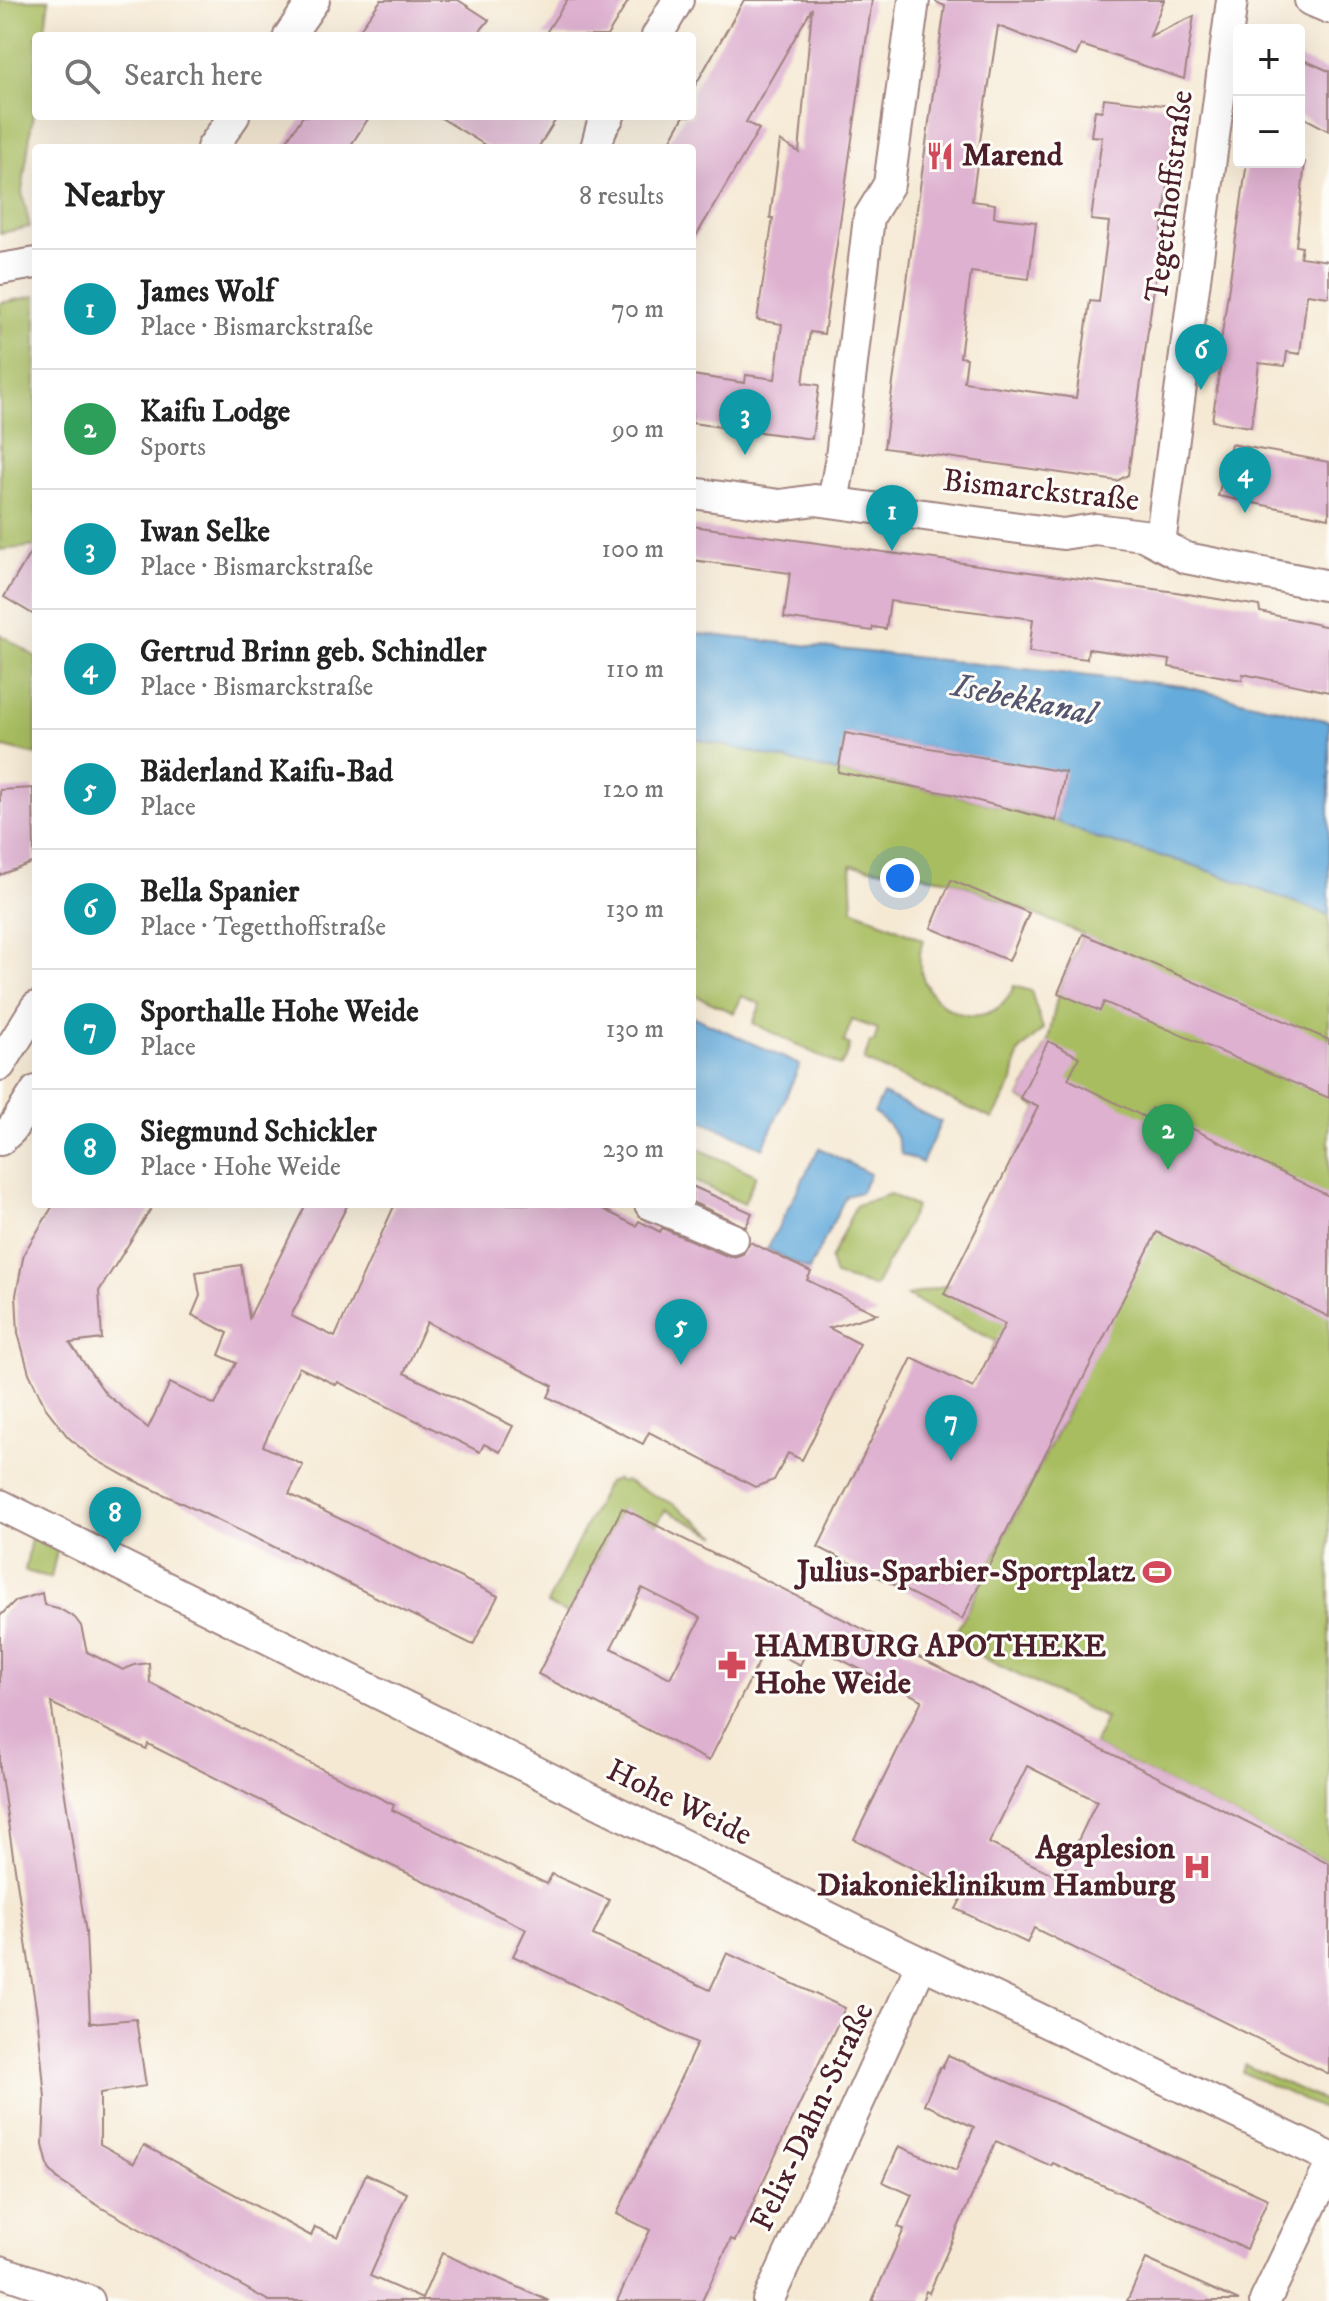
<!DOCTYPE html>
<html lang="en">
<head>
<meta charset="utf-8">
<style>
	body { margin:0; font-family:"IM FELL DW Pica",serif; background:#f2f2f2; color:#222 }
	.controls { position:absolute; right:24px; top:24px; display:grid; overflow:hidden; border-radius:8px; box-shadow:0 8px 32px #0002 }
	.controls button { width:72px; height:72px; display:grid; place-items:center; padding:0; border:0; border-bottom:2px solid #e0e0e0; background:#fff; color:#222; font:40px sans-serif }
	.you { position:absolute; left:900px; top:878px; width:28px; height:28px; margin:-20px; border:6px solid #fff; border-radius:50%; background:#1a73e8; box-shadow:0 0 0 12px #1a73e833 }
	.badge { display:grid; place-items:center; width:52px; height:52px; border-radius:50%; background:#2563eb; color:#fff; font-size:26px; font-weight:700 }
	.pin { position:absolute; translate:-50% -66px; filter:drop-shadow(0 2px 4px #0008) }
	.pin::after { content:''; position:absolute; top:42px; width:28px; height:24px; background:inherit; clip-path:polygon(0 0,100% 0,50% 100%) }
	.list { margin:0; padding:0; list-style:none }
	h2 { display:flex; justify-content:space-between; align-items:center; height:104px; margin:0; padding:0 32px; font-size:34px }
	h2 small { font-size:26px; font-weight:400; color:#767676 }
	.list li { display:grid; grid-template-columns:52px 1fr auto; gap:24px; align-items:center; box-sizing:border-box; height:120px; padding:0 32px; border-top:2px solid #e0e0e0 }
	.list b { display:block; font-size:30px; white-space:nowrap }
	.list p { margin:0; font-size:26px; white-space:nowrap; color:#767676 }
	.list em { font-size:26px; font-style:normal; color:#767676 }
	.icon { flex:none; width:44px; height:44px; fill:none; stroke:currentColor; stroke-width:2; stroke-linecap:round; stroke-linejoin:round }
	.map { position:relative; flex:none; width:1329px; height:2301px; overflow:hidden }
	.search { position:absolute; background:#fff; box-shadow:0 8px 32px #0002; left:32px; top:32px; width:664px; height:88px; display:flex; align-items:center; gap:20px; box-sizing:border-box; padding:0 28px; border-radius:8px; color:#767676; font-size:30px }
	.panel { position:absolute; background:#fff; box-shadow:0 8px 32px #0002; left:32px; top:144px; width:664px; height:1064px; border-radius:8px }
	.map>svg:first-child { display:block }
	.green { fill:#a8bd61; stroke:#796e46; stroke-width:2 }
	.water { fill:#65abdb; stroke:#586583; stroke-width:2 }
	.building { fill:#deb1d0; fill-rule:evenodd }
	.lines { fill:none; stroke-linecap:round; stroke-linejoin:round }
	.minor-casing { stroke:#a08480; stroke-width:34 }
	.minor { stroke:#fff; stroke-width:30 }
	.labels { text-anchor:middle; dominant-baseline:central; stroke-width:6; stroke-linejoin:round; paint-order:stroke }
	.poi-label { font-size:32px; font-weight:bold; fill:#4a1f2b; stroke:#fdfcf7; text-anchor:start }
	.street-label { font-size:32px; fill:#4a1f2b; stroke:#fdfcf7 }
	.water-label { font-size:34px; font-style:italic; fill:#555771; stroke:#fdfcf7 }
</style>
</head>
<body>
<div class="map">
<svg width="1329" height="2301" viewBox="0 0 1329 2301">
	<rect width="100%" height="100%" fill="#fdfcf7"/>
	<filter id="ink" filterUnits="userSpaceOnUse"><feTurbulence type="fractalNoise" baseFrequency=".0125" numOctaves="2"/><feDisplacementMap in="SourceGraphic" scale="16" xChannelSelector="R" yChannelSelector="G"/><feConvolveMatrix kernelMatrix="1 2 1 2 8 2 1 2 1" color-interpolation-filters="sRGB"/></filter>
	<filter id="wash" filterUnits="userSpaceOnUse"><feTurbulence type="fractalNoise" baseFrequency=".006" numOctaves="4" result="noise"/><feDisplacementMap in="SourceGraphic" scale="32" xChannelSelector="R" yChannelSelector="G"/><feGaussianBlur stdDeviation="1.8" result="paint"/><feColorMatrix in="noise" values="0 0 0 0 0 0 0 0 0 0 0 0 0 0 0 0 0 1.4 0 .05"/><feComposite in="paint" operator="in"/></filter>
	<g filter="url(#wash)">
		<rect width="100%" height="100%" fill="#f5e9d4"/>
		<g class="green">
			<path d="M0 0H49L44 36H36V92L22 192 30 227 0 233Z"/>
			<path d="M36 296V546L0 550V303Z"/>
			<path d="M0 634 36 657V755L0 746Z"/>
			<path d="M692 738 838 772 951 794 1056 821 1096 838 1190 864 1329 915V1863L1093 1745 1106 1718 951 1642 1073 1400 988 1358 996 1341 907 1296 951 1284 1038 1108 1020 1098 1048 1041 1058 993 1083 934 951 880 851 865 853 909 923 940C902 1004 989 1047 1014 986L1031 991 1043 1029 1018 1053 1013 1081 993 1119 864 1061 870 1042H874L878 1029 852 1020 844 1042 850 1045 846 1058 840 1066 753 1023 761 1004 742 996 734 1013 692 994Z"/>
			<path d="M692 1146 756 1175 744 1204 692 1180Z"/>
			<path d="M890 1194 916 1207 875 1287 835 1276 830 1260 856 1205Z"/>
			<path d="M615 1479 621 1482 626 1481 673 1504 718 1536 665 1510 656 1526 622 1509 568 1614 547 1604 607 1483Z"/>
			<path d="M31 1538 57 1550 51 1578 25 1571Z"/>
			<path d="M1245 2065 1329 2103V2112L1242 2072Z"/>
		</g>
		<g class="water">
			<path d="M692 633 1182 686 1329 721V915L1190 864 1096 838 1056 821 1064 773 846 733 838 772 692 738Z"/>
			<path d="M692 1016 800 1065 763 1148 692 1116Z"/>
			<path d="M883 1094 941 1122 922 1163 901 1154C898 1135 890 1123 874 1113Z"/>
			<path d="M819 1148 870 1174 861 1192 846 1196 809 1270 767 1249Z"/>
		</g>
		<g id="blocks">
			<g class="building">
				<path d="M381 0H458L489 20 476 36H355Z"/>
				<path d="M567 0H629L607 36H544Z"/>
				<path d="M744 0H872L824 334 810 332 803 383 819 385 812 439 692 423V375L745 383 746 375 775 379 782 324 757 320 773 218H770L780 141 799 152 812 8 746 122 759 129 692 243V148H666L684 116H692V91Z"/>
				<path d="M936 0H1164L1150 36 1194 16 1184 79 1081 45 1076 56 998 26 987 97H986L972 201 995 204 994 217 1036 222 1029 279 971 272 960 357 967 358 964 382 1076 398 1090 301 1099 302 1109 222 1091 220 1102 137 1091 136 1095 110 1102 111 1104 98 1179 107 1128 475 1117 481 884 448 945 6 936 2Z"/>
				<path d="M1299 58 1329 71V131L1299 115Z"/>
				<path d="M303 116H370L349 148H282Z"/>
				<path d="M438 116H558L538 148H490Z"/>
				<path d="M1247 162H1305L1296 246 1302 247 1300 257 1329 261V297L1307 294 1300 354 1287 352 1285 366 1259 363 1251 427 1212 421 1221 362H1218Z"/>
				<path d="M1231 444 1329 462V518L1218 496Z"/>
				<path d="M692 526 1176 592 1259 606 1260 612 1329 627V692L1243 674 1242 680 1219 676 1169 667 1170 660 1088 649 1087 659 1029 652 1033 619 890 601 886 629 873 627 872 631 784 618 790 573 692 560Z"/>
				<path d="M36 543V616L4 597Z"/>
				<path d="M845 733 1065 772 1056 821 951 794 838 772Z"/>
				<path d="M33 788 34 862 0 875V790Z"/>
				<path d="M951 880 1029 913 1009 961 931 928Z"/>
				<path d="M1083 934 1329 1040V1098L1104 1002 1100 1011 1058 993Z"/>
				<path d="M1048 1041 1079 1057 1068 1079 1146 1118 1151 1108 1329 1196V1317L1157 1232 962 1619 818 1547 912 1358 973 1388 1005 1324 944 1294 1038 1107 1020 1098Z"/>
				<path d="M692 1186 752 1213 746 1227 692 1202Z"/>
				<path d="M54 1204H154L99 1291 102 1339 70 1343 106 1394 148 1428 170 1383 215 1405 236 1363 219 1355 228 1333 192 1315 200 1296 196 1272 241 1265 249 1318 306 1204H348L291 1316 335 1337 395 1204H593L636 1226 639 1221 660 1232 662 1228 727 1256 734 1257 743 1254 750 1242 811 1272 807 1280 877 1314 829 1328 860 1344 802 1460 788 1453 774 1480 755 1487 649 1432 643 1444 548 1397 553 1386 427 1322 404 1373 513 1426 500 1452 484 1444 480 1452 338 1382 336 1385 299 1367 263 1446 303 1465 289 1494 498 1596 473 1645 266 1543 125 1476 91 1457 68 1437 45 1407 29 1373 18 1333 16 1295 24 1253Z"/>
				<path d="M622 1508 1329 1863V2074L1034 1928 1027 1943 956 1909 964 1894 854 1839 922 1700 810 1644 800 1665 766 1648 709 1761 538 1674ZM642 1588 701 1618 670 1678 611 1648ZM1027 1766 1097 1801 1060 1878 989 1843Z"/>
				<path d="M42 1593 44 1605 58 1608 75 1618 81 1626 87 1652 123 1670 134 1665 149 1663 150 1683 394 1805 392 1810 547 1884 552 1874 609 1900 593 1935 710 1990 727 1953 845 2008 735 2241 731 2239 702 2301H617L650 2230 617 2214 697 2043 513 1956 526 1929 369 1855 148 1744 146 1749 51 1703 86 1933 90 2023 136 2019 146 2086 100 2093V2144L134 2163 144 2145 311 2236 315 2227 338 2237 366 2174 407 2193 370 2276 422 2299 442 2253 549 2301H269L102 2208 61 2182 49 2169 43 2145 45 2098 38 2022 0 1769V1616L15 1601Z"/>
				<path d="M948 2055 1268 2199 1246 2249 1053 2163 1051 2166 996 2141 929 2293 926 2291 922 2301H872L904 2229 898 2227 912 2195 883 2182 899 2146 956 2171 974 2127 924 2104 940 2067 942 2068Z"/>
				<path d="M1146 2259 1239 2301H1127Z"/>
			</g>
		</g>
	</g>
	<g filter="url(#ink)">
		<use href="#blocks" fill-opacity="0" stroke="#a08480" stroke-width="2"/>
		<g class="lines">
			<defs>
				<g id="minor">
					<path d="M1310 0 1329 8"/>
					<path d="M289 36 314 0"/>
					<path d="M657 36 678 0"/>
					<path d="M212 148 234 116"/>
					<path d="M596 148 601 129 609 116"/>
					<path d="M0 269 36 263"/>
					<path d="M692 493 780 505 815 500 1063 534 1095 529 1143 535 1186 558 1329 586"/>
					<path d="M833 502 841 457 869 217 889 184 914 0"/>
					<path d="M1160 544 1232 0"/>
					<path d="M0 1065 36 1007"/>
					<path d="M0 1140 11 1130 36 1091"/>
					<path d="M650 1204 733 1239"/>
					<path d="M0 1505 880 1943 1329 2157"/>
					<path d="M0 2271 89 2301"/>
					<path d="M768 2301 922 1963"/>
					<path d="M1265 2301 1329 2168"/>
				</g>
			</defs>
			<use href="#minor" class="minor-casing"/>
			<use href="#minor" class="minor"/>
		</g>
	</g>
	<defs>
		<symbol id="restaurant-bare" viewBox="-9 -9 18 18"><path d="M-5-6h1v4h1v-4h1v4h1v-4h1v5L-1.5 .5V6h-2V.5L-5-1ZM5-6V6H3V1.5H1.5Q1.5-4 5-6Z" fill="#d1495b" stroke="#fdfcf7" stroke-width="2.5" paint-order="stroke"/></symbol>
		<symbol id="stadium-bare" viewBox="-9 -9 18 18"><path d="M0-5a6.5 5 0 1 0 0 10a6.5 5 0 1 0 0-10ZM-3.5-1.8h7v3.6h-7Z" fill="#d1495b" stroke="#fdfcf7" stroke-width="2.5" paint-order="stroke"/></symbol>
		<symbol id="pharmacy-bare" viewBox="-9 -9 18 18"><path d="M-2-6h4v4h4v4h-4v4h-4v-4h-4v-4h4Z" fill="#d1495b" stroke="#fdfcf7" stroke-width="2.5" paint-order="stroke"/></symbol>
		<symbol id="hospital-bare" viewBox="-9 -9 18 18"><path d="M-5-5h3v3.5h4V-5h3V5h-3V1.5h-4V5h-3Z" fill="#d1495b" stroke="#fdfcf7" stroke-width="2.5" paint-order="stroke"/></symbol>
	</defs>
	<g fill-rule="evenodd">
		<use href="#restaurant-bare" x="920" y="136" width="40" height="40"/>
		<use href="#stadium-bare" x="1137" y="1552" width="40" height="40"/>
		<use href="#pharmacy-bare" x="712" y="1645" width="40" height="40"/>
		<use href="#hospital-bare" x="1177" y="1847" width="40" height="40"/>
	</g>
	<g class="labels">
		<g class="poi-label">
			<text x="962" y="156">Marend</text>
			<text x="1135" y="1572" text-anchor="end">Julius-Sparbier-Sportplatz</text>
			<text x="754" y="1647">HAMBURG APOTHEKE<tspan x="754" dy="37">Hohe Weide</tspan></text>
			<text x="1175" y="1849" text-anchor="end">Agaplesion<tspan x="1175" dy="37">Diakonieklinikum Hamburg</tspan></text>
		</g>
		<g class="street-label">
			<text transform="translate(1170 196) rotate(-83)">Tegetthoffstraße</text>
			<text transform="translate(1041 491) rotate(6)">Bismarckstraße</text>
			<text transform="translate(679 1803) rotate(26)">Hohe Weide</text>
			<text transform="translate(813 2117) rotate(-65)">Felix-Dahn-Straße</text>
		</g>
		<g class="water-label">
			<text transform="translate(1024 700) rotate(12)">Isebekkanal</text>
		</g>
	</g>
</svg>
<div class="controls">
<button>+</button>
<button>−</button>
</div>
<div class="you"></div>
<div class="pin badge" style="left:892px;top:551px;background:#0f9aa8">1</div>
<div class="pin badge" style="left:1168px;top:1170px;background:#2e9e5b">2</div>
<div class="pin badge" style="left:745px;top:455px;background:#0f9aa8">3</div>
<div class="pin badge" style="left:1245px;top:513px;background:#0f9aa8">4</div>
<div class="pin badge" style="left:681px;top:1365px;background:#0f9aa8">5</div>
<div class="pin badge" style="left:1201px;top:390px;background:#0f9aa8">6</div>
<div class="pin badge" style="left:951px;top:1461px;background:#0f9aa8">7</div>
<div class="pin badge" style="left:115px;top:1553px;background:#0f9aa8">8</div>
<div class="search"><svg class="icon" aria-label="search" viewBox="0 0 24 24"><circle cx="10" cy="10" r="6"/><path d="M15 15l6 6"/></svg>Search here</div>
<section class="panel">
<h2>Nearby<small>8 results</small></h2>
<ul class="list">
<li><span class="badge" style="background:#0f9aa8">1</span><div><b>James Wolf</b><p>Place · Bismarckstraße</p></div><em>70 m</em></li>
<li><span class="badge" style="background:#2e9e5b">2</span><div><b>Kaifu Lodge</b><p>Sports</p></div><em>90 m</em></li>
<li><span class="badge" style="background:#0f9aa8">3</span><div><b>Iwan Selke</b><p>Place · Bismarckstraße</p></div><em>100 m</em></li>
<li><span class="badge" style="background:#0f9aa8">4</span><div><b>Gertrud Brinn geb. Schindler</b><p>Place · Bismarckstraße</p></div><em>110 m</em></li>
<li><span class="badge" style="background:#0f9aa8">5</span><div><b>Bäderland Kaifu-Bad</b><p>Place</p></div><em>120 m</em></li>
<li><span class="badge" style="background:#0f9aa8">6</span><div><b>Bella Spanier</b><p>Place · Tegetthoffstraße</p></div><em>130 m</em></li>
<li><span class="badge" style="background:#0f9aa8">7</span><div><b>Sporthalle Hohe Weide</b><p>Place</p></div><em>130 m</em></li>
<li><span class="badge" style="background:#0f9aa8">8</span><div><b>Siegmund Schickler</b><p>Place · Hohe Weide</p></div><em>230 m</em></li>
</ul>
</section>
</div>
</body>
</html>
